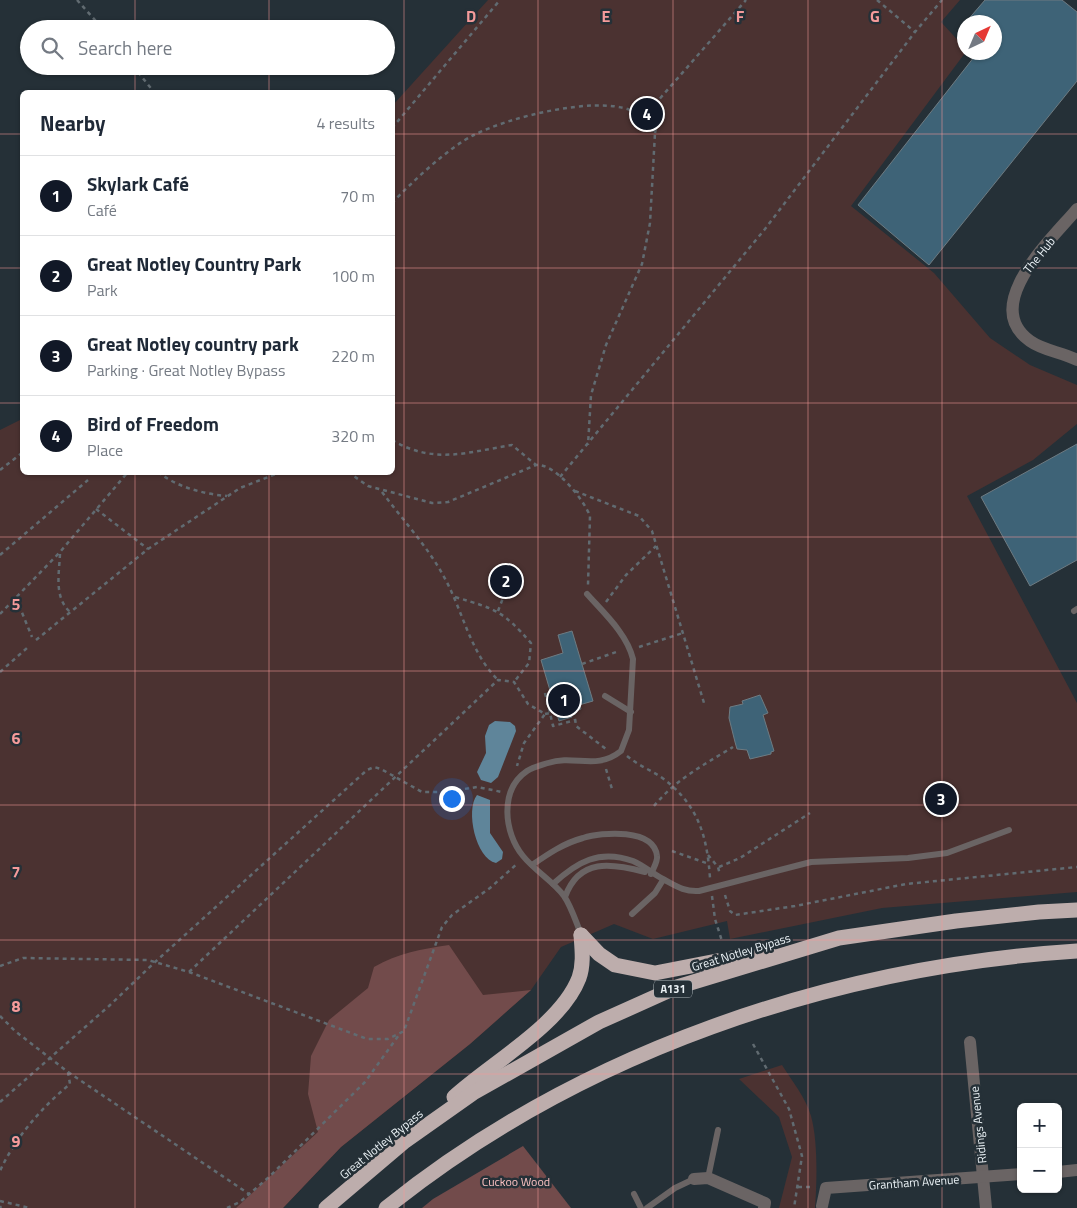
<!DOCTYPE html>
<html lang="en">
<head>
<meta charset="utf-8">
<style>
	body { margin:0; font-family:"Titillium Web",sans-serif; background:#f2f2f3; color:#1f2937 }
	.controls { position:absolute; right:15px; bottom:15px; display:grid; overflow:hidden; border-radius:8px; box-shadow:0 1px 4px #0004 }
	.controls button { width:45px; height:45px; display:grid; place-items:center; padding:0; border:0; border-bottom:1px solid #e0e1e3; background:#fff; color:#1f2937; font:25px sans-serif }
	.compass { position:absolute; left:957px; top:15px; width:45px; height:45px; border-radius:50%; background:#fff; box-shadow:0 1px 4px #0004; rotate:44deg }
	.you { position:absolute; left:451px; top:798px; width:18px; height:18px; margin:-12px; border:4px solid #fff; border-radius:50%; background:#1a73e8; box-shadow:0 0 0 8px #1a73e833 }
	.badge { display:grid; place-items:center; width:32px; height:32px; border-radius:50%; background:#111827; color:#fff; font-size:16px; font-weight:700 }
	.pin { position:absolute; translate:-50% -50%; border:2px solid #fff; box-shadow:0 1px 5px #0006 }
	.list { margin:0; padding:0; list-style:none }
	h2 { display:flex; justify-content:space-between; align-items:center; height:65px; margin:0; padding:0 20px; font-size:21px }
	h2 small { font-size:16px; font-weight:400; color:#747a83 }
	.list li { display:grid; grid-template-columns:32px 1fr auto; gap:15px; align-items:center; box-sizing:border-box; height:80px; padding:0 20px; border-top:1px solid #e0e1e3 }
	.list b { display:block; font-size:19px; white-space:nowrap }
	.list p { margin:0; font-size:16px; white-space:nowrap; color:#747a83 }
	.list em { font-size:16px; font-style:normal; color:#747a83 }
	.icon { flex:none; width:28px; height:28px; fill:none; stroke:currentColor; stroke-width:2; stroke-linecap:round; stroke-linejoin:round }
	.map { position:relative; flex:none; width:1077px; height:1208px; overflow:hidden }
	.search { position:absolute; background:#fff; box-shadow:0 1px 4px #0004; left:20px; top:20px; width:375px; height:55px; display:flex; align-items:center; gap:12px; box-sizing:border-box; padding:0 18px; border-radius:28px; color:#747a83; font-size:19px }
	.panel { position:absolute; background:#fff; box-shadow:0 1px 4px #0004; left:20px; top:90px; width:375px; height:385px; border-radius:8px }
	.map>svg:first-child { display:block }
	.green { fill:#4b3231 }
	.forest { fill:#724b4b }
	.water { fill:#5f859a }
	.building { fill:#3e6377; stroke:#6e7b82 }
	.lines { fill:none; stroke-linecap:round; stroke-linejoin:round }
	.path { stroke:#616b71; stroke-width:2.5; stroke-dasharray:4 4; stroke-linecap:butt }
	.lane { stroke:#6a6464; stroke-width:6 }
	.street { stroke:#6a6464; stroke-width:12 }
	.highway { stroke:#bdadac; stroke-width:15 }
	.grid { fill:none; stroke:#f59b9b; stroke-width:1; stroke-opacity:0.55 }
	.labels { text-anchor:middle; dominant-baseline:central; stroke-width:5; stroke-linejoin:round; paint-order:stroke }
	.shield { fill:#253037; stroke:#b0b8bd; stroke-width:1 }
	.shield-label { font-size:11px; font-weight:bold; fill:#ebf2f6 }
	.street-label { font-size:12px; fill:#ebf2f6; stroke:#253037 }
	.park-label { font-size:12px; fill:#fac0c0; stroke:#253037 }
	.grid-label { font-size:16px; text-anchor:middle; font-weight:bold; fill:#f59b9b; stroke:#253037; stroke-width:5; stroke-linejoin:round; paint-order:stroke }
</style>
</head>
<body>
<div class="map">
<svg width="1077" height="1208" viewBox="0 0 1077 1208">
	<rect width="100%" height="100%" fill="#253037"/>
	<g class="green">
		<path d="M488 0H960L941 22 964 47 965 53 851 206 934 273 990 338 1030 365 1077 385V424L1033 460 967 496 1077 703V892L882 908 730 939 727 921 653 939 614 924 561 947 531 990 470 1044 341 1147 283 1208H0V430L22 419V472H392L393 105Z"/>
		<path d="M782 1065C792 1081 806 1098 811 1116 818 1141 817 1182 815 1208H779L792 1157 779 1117 739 1079Z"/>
	</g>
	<g class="forest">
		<path d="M449 945 483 995 531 990 470 1044 341 1147 283 1208H236L318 1132 308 1094 311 1056 329 1020 368 988 374 967C398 953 422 949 449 945Z"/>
		<path d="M523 1146 571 1208H422L433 1199Z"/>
	</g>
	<g class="water">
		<path d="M495 721 510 722 515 726 516 731 498 777 491 783 481 780 477 772 486 753 485 736 489 725Z"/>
		<path d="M477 795 490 800V833L503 852 502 859 496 863C476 859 465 810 477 795Z"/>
	</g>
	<g class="building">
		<path d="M985 0H1062L1077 12V81L929 265 858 205 978 52H994V22H966Z"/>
		<path d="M1077 444V560L1030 586 981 497Z"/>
		<path d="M572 631 593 701 579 705 581 709 571 712 572 717 559 721 541 660 563 653 558 635Z"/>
		<path d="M760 695 768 713 763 715 774 751 771 752V754L750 759 747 750 737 749 735 742 729 718 730 707 743 704 742 701Z"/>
	</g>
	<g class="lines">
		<g class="path">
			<path d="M77 0 103 29"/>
			<path d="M877 0 915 32"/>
			<path d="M133 66 154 92"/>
			<path d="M631 110 656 103 746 0"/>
			<path d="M392 128 500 0"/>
			<path d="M655 133 659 114 656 103"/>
			<path d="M392 203C412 182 449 147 474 135 509 117 594 96 630 110 641 114 648 125 655 133L650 223 642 264 606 345 591 395 588 445"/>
			<path d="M392 440C434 465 468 452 512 445L536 465"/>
			<path d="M0 470 22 453"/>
			<path d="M158 472C177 487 203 494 227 496"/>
			<path d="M348 472 368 486 432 503 448 502 536 465C555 463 584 500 590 516L588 585"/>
			<path d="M560 477 765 229 915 32 942 0"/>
			<path d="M575 491 639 516 652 531 704 703"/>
			<path d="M382 492C402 519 427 546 443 575 463 610 469 651 498 680"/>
			<path d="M96 509 148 549"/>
			<path d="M60 554C59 575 54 597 70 612"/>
			<path d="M0 555 88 480"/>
			<path d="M455 597C496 609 503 611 531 643L529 663 514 682"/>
			<path d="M16 598 32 637"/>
			<path d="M606 602 626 575 656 546"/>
			<path d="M498 611 515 567"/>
			<path d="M0 614 60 552 128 472"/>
			<path d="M36 640 148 549 240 488 281 472"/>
			<path d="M639 647 683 633"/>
			<path d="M582 664 619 651"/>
			<path d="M0 672 27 648"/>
			<path d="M545 693 550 713"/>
			<path d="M574 711 576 726 606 749"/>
			<path d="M545 714 550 713 553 726 576 720"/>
			<path d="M627 756C638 765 650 770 661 777 698 804 707 835 710 878"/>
			<path d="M606 769 612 789"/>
			<path d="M654 806C675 780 705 764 733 747"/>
			<path d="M672 851 709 864"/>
			<path d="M708 855 718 867 720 875"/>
			<path d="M719 867 740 858 810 813"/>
			<path d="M725 895 730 911 735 915 795 906 906 884 1077 867"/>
			<path d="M712 896 715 919 722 941"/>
			<path d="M0 966 23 958 148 960 189 972 367 1039H388L404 1031 442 927 452 915 490 888 518 863"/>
			<path d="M189 972 498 680 514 682 528 704 545 714 524 743 517 766"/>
			<path d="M0 1016 15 1031 68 1072 70 1084C42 1107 15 1138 0 1171"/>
			<path d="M753 1044 789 1109 802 1156 794 1208"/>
			<path d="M68 1072 249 1194"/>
			<path d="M0 1102 109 1006 154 963 367 770 374 767 381 769 422 792H445L477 787 502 792"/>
			<path d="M798 1187H812"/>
			<path d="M0 1201 30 1208"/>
			<path d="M0 1206 1 1208"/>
			<path d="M227 1208 240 1202 269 1177 365 1082 399 1035"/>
		</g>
		<g class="lane">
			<path d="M1074 611 1077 609"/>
			<path d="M605 696 631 712"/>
			<path d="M532 865C548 854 564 843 583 838 602 832 654 828 657 856 658 861 653 869 651 874"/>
			<path d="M553 884C577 862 599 849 633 861 643 865 653 874 663 879 676 886 684 892 699 891L811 862 908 858 947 853 1009 830"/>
			<path d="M565 897C579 858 611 863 645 872"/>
			<path d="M632 914 655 893 663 880"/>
			<path d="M581 934C576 922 571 906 564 896 553 881 535 871 523 856 504 833 499 790 527 771 533 767 542 765 548 763 575 754 596 771 621 751L629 730 633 659C627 634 604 613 587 594"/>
			<path d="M708 1178 718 1130"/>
			<path d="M634 1194 641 1208"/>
			<path d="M647 1208 675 1188 694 1179"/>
		</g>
		<g class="street">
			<path d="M1077 209C1053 238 979 305 1030 341 1044 351 1062 352 1077 360"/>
			<path d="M970 1042 986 1208"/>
			<path d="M1058 1172 1077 1170"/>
			<path d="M694 1179 708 1178 765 1203 764 1208"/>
			<path d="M822 1206 826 1188 1021 1174"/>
		</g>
		<g class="highway">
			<path d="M581 935 599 954 615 965 655 973 768 951"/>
			<path d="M454 1097C491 1063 561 1025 579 978 584 964 582 949 581 935"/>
			<path d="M326 1208 405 1141 473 1093 599 1022 677 987 839 938 956 921 1039 912 1077 910"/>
			<path d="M386 1208C580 1052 830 967 1077 951"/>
		</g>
	</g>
	<path class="grid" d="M135 0V29M269 0V29M404 0V1208M538 0V1208M673 0V1208M808 0V1208M942 0V1208M135 66V92M269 66V92M0 134H22M392 134H1077M0 268H22M392 268H1077M0 403H22M392 403H1077M135 472V1208M269 472V1208M0 537H1077M0 671H1077M0 805H1077M0 940H1077M0 1074H1077"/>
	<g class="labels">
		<rect class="shield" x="654" y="980.5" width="38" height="17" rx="4"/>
		<g class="shield-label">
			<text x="673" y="989">A131</text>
		</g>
		<g class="street-label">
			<text transform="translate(1039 255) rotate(-51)">The Hub</text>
			<text transform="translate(741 952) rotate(-17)">Great Notley Bypass</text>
			<text transform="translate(978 1125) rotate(-96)">Ridings Avenue</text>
			<text transform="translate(381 1144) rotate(-39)">Great Notley Bypass</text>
			<text transform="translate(914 1182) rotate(-4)">Grantham Avenue</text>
		</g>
		<g class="park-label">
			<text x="516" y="1181">Cuckoo Wood</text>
		</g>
	</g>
	<g class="grid-label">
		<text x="471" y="22">D</text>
		<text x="606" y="22">E</text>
		<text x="740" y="22">F</text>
		<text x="875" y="22">G</text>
		<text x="16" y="610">5</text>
		<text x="16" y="744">6</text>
		<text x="16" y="878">7</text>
		<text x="16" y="1012">8</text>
		<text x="16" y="1147">9</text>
	</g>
</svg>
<div class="controls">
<button>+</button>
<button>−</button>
</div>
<svg class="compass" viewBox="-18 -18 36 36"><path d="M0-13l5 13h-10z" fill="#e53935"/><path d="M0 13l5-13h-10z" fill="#747a83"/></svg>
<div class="you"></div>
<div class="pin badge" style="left:564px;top:700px">1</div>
<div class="pin badge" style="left:506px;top:581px">2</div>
<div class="pin badge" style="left:941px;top:799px">3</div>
<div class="pin badge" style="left:647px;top:114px">4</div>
<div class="search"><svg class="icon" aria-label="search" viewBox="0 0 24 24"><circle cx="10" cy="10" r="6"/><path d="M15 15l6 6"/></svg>Search here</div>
<section class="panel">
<h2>Nearby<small>4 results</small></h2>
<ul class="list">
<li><span class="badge">1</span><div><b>Skylark Café</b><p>Café</p></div><em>70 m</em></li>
<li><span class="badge">2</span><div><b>Great Notley Country Park</b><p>Park</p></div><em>100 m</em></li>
<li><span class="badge">3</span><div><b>Great Notley country park</b><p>Parking · Great Notley Bypass</p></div><em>220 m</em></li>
<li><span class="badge">4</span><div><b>Bird of Freedom</b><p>Place</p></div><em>320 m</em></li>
</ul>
</section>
</div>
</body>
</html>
